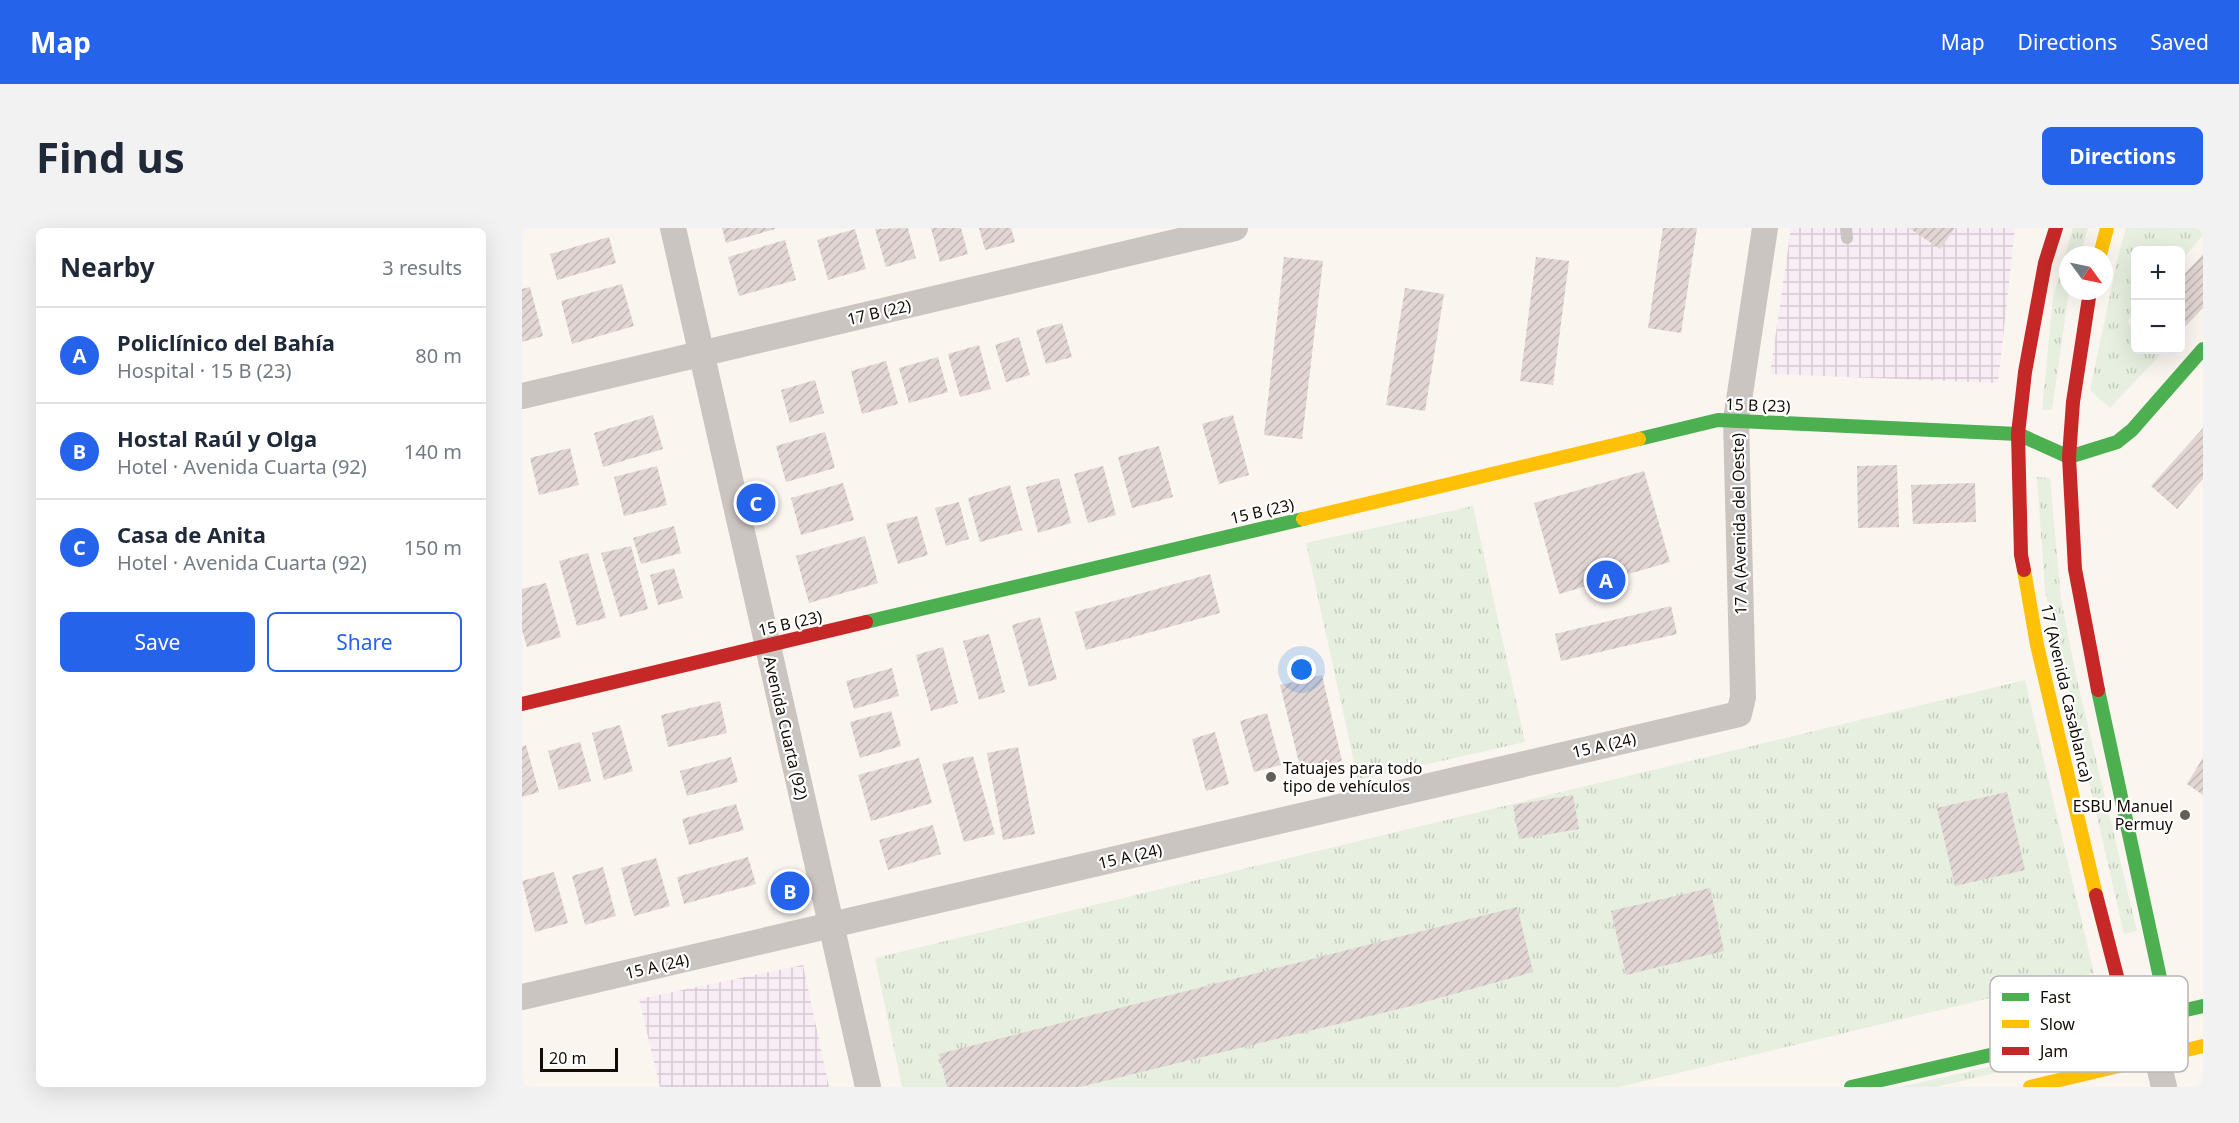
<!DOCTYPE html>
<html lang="en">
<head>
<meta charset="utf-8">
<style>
	body { margin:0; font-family:"Noto Sans",sans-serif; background:#f2f2f3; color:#1f2937 }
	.controls { position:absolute; right:18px; top:18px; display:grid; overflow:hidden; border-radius:9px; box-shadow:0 6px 24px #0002 }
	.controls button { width:54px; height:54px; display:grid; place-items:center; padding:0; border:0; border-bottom:2px solid #e0e1e3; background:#fff; color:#1f2937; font:30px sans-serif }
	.compass { position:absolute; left:1537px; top:18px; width:54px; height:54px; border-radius:50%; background:#fff; box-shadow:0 6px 24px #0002; rotate:123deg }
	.scale { position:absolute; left:18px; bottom:15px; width:78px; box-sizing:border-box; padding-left:6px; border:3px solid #130c05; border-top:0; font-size:16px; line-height:21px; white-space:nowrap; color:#130c05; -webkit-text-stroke:4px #fff; paint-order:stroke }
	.you { position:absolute; left:780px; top:442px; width:21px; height:21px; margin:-15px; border:4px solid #fff; border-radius:50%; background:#1a73e8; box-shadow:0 0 0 9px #1a73e833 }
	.badge { display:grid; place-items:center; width:39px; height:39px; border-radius:50%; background:#2563eb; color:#fff; font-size:20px; font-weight:700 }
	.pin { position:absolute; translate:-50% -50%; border:3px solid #fff; box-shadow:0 2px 6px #0006 }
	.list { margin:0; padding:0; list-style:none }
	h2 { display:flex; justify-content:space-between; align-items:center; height:78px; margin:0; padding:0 24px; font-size:26px }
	h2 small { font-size:20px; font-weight:400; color:#747a83 }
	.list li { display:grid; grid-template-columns:39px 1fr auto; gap:18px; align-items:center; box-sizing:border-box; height:96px; padding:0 24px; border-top:2px solid #e0e1e3 }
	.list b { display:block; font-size:22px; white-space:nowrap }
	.list p { margin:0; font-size:20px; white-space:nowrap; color:#747a83 }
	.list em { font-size:20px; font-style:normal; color:#747a83 }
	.actions { display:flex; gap:12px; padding:18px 24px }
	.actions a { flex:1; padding:14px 0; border:2px solid #2563eb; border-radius:9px; text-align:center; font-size:21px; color:#2563eb }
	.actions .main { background:#2563eb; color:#fff }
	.map { position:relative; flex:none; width:1681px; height:859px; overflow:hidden; border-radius:9px }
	header { display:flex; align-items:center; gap:36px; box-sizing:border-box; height:84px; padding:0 30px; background:#2563eb; color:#fff }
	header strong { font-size:28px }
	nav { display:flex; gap:33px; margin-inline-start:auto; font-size:21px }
	.intro { display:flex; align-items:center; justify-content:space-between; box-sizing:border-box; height:144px; padding:0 36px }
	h1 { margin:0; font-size:42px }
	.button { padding:15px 27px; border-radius:9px; background:#2563eb; color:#fff; font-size:21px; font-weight:700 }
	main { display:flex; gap:36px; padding:0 36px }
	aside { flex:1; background:#fff; border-radius:9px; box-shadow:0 6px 24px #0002 }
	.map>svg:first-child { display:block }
	.industrial { fill:url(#industrial-grid) }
	.grass { fill:url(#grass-tufts) }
	.building { fill:url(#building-hatch) }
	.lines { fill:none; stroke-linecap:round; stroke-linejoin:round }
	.lane { stroke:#cbc5c2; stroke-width:12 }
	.street { stroke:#cbc5c2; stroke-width:26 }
	.fast { stroke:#4caf50; stroke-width:14 }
	.slow { stroke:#ffc107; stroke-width:14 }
	.jam { stroke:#c62828; stroke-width:14 }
	.poi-dot { fill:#645e57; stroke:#fff; stroke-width:2 }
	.labels { text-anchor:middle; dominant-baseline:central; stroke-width:4.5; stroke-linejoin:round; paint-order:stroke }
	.street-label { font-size:16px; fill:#130c05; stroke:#fff }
	.poi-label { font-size:16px; fill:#130c05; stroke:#fff; text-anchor:start }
	.key { fill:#fff; stroke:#b8b6b4; stroke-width:1.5 }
	.key-label { font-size:16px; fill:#130c05 }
</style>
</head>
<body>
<header>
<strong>Map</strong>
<nav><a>Map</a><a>Directions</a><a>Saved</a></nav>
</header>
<div class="intro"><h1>Find us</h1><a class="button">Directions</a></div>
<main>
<aside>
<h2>Nearby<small>3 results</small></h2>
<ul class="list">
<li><span class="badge">A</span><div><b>Policlínico del Bahía</b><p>Hospital · 15 B (23)</p></div><em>80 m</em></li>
<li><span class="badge">B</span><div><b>Hostal Raúl y Olga</b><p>Hotel · Avenida Cuarta (92)</p></div><em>140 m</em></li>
<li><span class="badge">C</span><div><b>Casa de Anita</b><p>Hotel · Avenida Cuarta (92)</p></div><em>150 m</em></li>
</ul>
<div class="actions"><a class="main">Save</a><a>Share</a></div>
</aside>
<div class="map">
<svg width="1681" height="859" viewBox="0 0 1681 859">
	<defs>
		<pattern id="industrial-grid" width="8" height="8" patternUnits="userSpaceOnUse" patternTransform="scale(1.5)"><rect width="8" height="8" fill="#f9edf5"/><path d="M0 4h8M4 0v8" fill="none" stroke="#d5cad1"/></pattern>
		<pattern id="grass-tufts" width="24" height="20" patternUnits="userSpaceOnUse" patternTransform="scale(1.5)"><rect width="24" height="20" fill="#e7efe0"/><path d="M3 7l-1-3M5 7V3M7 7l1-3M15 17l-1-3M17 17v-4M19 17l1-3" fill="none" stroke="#c5ccbf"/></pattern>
		<pattern id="building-hatch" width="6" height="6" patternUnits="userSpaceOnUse" patternTransform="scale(1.5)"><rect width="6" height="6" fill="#e1d6d3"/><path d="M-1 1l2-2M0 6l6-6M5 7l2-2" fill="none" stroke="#c0b6b4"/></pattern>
	</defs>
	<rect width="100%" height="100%" fill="#fbf5f0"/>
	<g class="industrial">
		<path d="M1269 0H1493L1476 155 1248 146Z"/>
		<path d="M281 737 307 859H138L117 771Z"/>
	</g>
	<g class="grass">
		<path d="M1551 0H1566L1558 27H1546L1547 63 1530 182H1520L1531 69Z"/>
		<path d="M1604 0H1681V7L1659 33 1658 22H1614L1613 84 1605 93 1613 102 1614 122H1633L1638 127 1588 180 1568 162 1597 24Z"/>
		<path d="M1515 249 1528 250 1539 371 1555 452 1615 703 1602 706 1523 363Z"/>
		<path d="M951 278 1003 514 836 552 784 315Z"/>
		<path d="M1503 452 1572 745 1098 859H380L353 730Z"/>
		<path d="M1600 809 1601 814 1414 859H1378Z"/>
	</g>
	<g class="building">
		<path d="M200 0H253V1L204 15Z"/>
		<path d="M386 0 394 30 364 39 353 1Z"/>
		<path d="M409 0H439L446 26 418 34Z"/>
		<path d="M457 0H489L493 14 463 22Z"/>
		<path d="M1141 0H1175L1159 105 1126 100Z"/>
		<path d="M1387 0H1433L1418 21Z"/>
		<path d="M333 1 344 41 306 52 295 12Z"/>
		<path d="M87 9 94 35 35 52 28 26Z"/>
		<path d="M263 12 274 52 217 68 206 29Z"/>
		<path d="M1681 26V80L1658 104V51Z"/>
		<path d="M762 29 801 33 780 211 742 207Z"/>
		<path d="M1014 29 1047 33 1031 157 998 153Z"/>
		<path d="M100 56 112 98 50 116 39 73Z"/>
		<path d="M8 59 21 108 0 114V61Z"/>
		<path d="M883 60 922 66 903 183 864 177Z"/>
		<path d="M540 95 550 129 524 136 514 102Z"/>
		<path d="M497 109 508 147 484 154 473 117Z"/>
		<path d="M457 117 469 161 438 169 426 126Z"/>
		<path d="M416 129 426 164 387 175 377 140Z"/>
		<path d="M364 133 376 176 340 186 329 143Z"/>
		<path d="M293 152 302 185 268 195 259 162Z"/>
		<path d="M131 187 141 221 81 239 72 205Z"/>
		<path d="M711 187 727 247 697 256 680 196Z"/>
		<path d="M1681 200V251L1655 281 1629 258Z"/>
		<path d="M303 204 313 240 264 254 254 218Z"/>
		<path d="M637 218 651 269 610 280 596 229Z"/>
		<path d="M48 220 57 257 17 267 8 230Z"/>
		<path d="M1375 237 1377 299 1336 300 1335 238Z"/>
		<path d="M135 238 145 277 102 288 92 249Z"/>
		<path d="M581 238 594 287 566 295 552 246Z"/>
		<path d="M1122 243 1148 334 1037 366 1012 275Z"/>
		<path d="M537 250 549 295 516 305 504 259Z"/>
		<path d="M321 255 332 292 279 307 269 270Z"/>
		<path d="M1453 255 1454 294 1391 296 1389 257Z"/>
		<path d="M488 257 500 302 458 314 446 270Z"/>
		<path d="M437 274 447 311 424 318 413 280Z"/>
		<path d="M395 288 406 327 376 336 364 296Z"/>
		<path d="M152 298 159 325 119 336 111 310Z"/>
		<path d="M343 308 356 355 287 375 274 328Z"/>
		<path d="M109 318 126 381 98 389 79 325Z"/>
		<path d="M66 325 84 390 55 398 37 333Z"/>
		<path d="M152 340 161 370 136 377 128 347Z"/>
		<path d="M688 346 698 385 564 422 553 384Z"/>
		<path d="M24 355 39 409 5 419 0 402V361Z"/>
		<path d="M1149 378 1155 406 1039 433 1033 406Z"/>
		<path d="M518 389 535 451 507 459 490 397Z"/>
		<path d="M467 406 483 464 457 472 441 413Z"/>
		<path d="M421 419 436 475 409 483 394 427Z"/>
		<path d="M370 440 377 468 332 481 324 453Z"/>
		<path d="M800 447 820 533 779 543 758 457Z"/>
		<path d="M198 473 205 505 146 519 139 487Z"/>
		<path d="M369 483 379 518 338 530 328 494Z"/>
		<path d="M745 485 759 537 732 544 718 493Z"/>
		<path d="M98 497 111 543 82 552 70 505Z"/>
		<path d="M693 504 707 556 684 563 670 511Z"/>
		<path d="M58 514 69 553 37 562 26 523Z"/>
		<path d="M4 517 17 564 0 569V519Z"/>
		<path d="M496 519 513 606 481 612 465 525Z"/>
		<path d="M451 528 473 606 442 614 420 536Z"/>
		<path d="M209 529 216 554 165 568 158 543Z"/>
		<path d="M397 530 410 575 349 593 336 547Z"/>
		<path d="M1681 530V567L1665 556Z"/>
		<path d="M1485 564 1503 642 1433 658 1415 580Z"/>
		<path d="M1051 567 1057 601 997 611 991 577Z"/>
		<path d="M214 576 222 602 167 617 160 591Z"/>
		<path d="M411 597 419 626 366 642 357 612Z"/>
		<path d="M226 629 234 656 162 676 155 649Z"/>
		<path d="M134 630 148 678 112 688 99 640Z"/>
		<path d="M81 639 94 688 63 697 50 648Z"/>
		<path d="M32 644 46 695 13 704 0 653Z"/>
		<path d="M1188 660 1202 723 1104 747 1089 683Z"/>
		<path d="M995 679 1011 744 885 779 558 859H425L417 826Z"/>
	</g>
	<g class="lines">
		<path class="lane" d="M1324 0 1325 10"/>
		<g class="street">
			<path d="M151 0 346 859"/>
			<path d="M0 168 713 0"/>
			<path d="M0 769 1217 486 1221 469 1214 192 1243 0"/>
			<path d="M1635 829 1642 859"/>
		</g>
		<g class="fast">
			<path d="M1117 211 1196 192 1496 206 1547 229 1595 214 1610 202 1681 121"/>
			<path d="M344 394 781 291"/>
			<path d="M1576 462 1646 787 1635 829"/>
			<path d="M1329 859 1681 778"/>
		</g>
		<g class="slow">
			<path d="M1578 27 1585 0"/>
			<path d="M781 291 1117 211"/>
			<path d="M1502 342 1515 417 1574 667"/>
			<path d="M1508 859 1681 818"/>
		</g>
		<g class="jam">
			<path d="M1568 63 1551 174 1547 229 1553 341 1576 462"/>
			<path d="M1502 342 1499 327 1496 206 1503 144 1523 35 1534 0"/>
			<path d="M0 476 344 394"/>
			<path d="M1574 667 1607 795 1635 829"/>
		</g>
	</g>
	<g class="poi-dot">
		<circle cx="749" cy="549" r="6"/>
		<circle cx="1663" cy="587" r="6"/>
	</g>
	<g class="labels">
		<g class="street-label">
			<text transform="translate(357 84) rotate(-13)">17 B (22)</text>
			<text transform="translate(1236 177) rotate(2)">15 B (23)</text>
			<text transform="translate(740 283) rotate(-13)">15 B (23)</text>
			<text transform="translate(1217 296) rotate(-91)">17 A (Avenida del Oeste)</text>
			<text transform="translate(268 395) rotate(-13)">15 B (23)</text>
			<text transform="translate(1545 465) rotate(77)">17 (Avenida Casablanca)</text>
			<text transform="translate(264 500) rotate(77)">Avenida Cuarta (92)</text>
			<text transform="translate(1082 517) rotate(-13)">15 A (24)</text>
			<text transform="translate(608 628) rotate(-13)">15 A (24)</text>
			<text transform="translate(135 738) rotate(-13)">15 A (24)</text>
		</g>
		<g class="poi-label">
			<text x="761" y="540">Tatuajes para todo<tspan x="761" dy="18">tipo de vehículos</tspan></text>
			<text x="1651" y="578" text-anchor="end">ESBU Manuel<tspan x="1651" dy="18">Permuy</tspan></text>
		</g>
	</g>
	<rect x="1468" y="748" width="198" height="96" rx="9" class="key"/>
	<rect x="1480" y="765" width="27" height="8" fill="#4caf50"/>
	<rect x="1480" y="792" width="27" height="8" fill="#ffc107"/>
	<rect x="1480" y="819" width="27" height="8" fill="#c62828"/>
	<g class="key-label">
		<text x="1518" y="775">Fast</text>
		<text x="1518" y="802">Slow</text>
		<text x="1518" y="829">Jam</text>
	</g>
</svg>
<div class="controls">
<button>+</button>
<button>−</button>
</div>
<svg class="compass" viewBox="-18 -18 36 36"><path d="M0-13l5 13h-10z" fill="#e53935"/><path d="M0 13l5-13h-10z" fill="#747a83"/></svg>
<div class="scale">20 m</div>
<div class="you"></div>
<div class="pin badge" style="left:1084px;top:352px">A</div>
<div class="pin badge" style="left:268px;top:663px">B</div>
<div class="pin badge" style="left:234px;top:275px">C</div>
</div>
</main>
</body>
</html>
